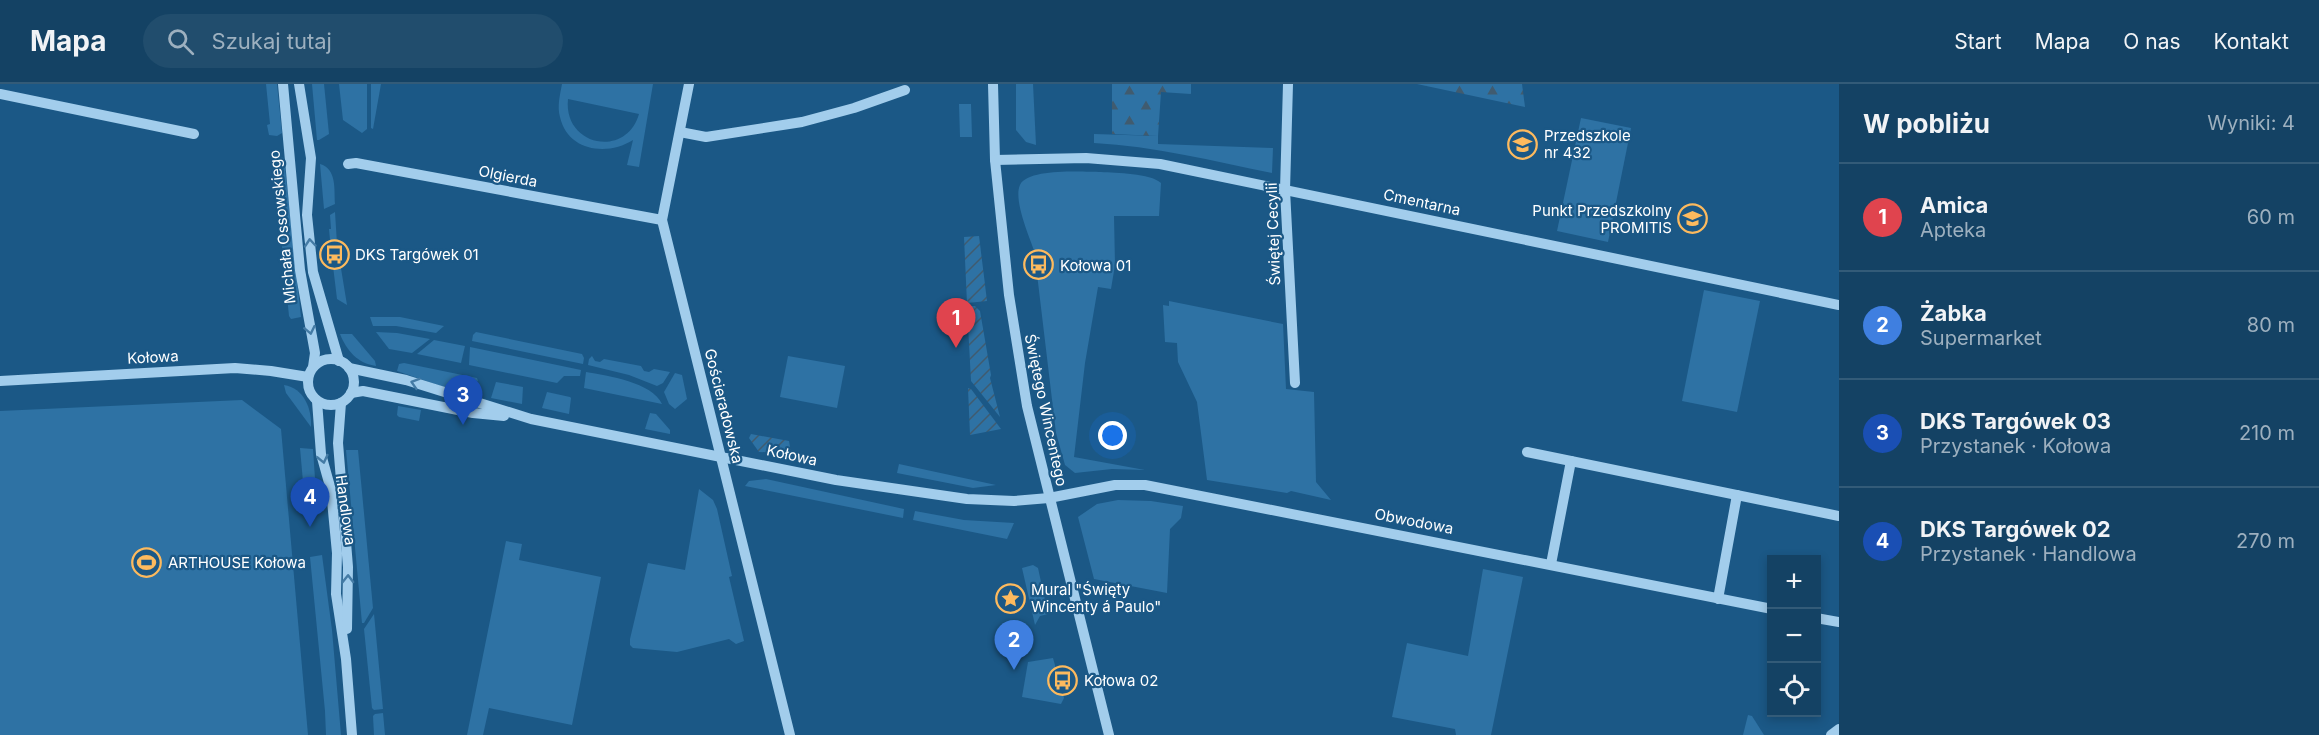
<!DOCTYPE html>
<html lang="pl">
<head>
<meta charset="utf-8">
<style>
	body { margin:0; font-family:Inter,sans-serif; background:#214d6d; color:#f1f3f6 }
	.controls { position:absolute; right:18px; bottom:18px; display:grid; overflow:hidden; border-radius:0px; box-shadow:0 3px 9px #0003 }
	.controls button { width:54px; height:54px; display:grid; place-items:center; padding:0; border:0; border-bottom:2px solid #335b78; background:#144264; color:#f1f3f6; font:30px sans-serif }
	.you { position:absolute; left:1113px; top:352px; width:21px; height:21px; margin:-15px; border:4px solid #fff; border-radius:50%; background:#1a73e8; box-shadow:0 0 0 9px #1a73e833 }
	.badge { display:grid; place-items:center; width:39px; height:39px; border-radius:50%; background:#fdba5e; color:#fff; font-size:20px; font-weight:700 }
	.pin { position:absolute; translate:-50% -50px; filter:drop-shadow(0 2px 3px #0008) }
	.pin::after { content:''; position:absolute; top:32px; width:21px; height:18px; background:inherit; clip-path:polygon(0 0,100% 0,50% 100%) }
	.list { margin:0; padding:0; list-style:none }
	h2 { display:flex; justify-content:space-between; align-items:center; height:78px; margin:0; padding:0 24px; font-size:26px }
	h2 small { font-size:20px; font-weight:400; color:#9db0bf }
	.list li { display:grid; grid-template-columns:39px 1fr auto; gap:18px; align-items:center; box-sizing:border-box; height:108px; padding:0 24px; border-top:2px solid #335b78 }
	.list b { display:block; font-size:22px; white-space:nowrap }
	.list p { margin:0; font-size:20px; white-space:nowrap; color:#9db0bf }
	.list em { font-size:20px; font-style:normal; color:#9db0bf }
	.icon { flex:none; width:33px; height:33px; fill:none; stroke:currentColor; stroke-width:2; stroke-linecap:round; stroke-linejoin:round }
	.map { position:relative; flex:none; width:1839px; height:651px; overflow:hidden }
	header { display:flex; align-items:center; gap:36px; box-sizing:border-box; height:84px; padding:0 30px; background:#144264; border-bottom:2px solid #335b78 }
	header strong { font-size:28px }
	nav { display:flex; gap:33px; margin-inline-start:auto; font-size:21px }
	.search { width:420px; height:54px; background:#214d6d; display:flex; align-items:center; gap:15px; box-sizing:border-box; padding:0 21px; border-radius:33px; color:#9db0bf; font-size:22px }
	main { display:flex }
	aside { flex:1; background:#144264 }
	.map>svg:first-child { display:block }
	.green { fill:#2e72a4; fill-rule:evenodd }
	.forest { fill:url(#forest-firs) }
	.garden { fill:url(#garden-furrows) }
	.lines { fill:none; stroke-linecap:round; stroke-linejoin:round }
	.minor { stroke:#a2cdec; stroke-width:10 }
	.oneway { stroke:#447ba5 }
	.labels { text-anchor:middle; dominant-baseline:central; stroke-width:4.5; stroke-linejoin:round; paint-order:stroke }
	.poi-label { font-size:15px; fill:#fff; stroke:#1b5886; text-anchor:start }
	.street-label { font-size:15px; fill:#fff; stroke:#1b5886 }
</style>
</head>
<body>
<header>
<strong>Mapa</strong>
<div class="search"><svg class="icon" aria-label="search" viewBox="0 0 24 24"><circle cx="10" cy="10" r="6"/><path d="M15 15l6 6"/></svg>Szukaj tutaj</div>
<nav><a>Start</a><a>Mapa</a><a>O nas</a><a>Kontakt</a></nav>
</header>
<main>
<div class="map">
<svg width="1839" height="651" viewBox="0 0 1839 651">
	<defs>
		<pattern id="forest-firs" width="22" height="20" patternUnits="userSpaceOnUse" patternTransform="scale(1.5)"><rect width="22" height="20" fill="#2e72a4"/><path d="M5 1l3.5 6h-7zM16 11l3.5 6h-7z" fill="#405b6f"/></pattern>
		<pattern id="garden-furrows" width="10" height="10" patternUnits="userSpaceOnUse" patternTransform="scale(1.5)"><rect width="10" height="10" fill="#2e72a4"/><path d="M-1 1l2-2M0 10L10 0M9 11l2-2" fill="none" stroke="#405b6f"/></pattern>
	</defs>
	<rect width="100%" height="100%" fill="#1b5886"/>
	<g class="green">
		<path d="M266 0H277L282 49 277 52 269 51 267 41 270 40Z"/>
		<path d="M312 0H324L329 50 319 56H317Z"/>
		<path d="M339 0H367V45L362 49 343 36Z"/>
		<path d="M371 0H381L373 45 371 44Z"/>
		<path d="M562 0H653L639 83 627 81 633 56C608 72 568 68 560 33 557 22 560 11 562 0ZM568 15 639 30C626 75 563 62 568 15Z"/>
		<path d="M1016 0H1033L1036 61 1026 58 1016 46Z"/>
		<path d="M959 20H971L972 53H960Z"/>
		<path d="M1581 34 1631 44 1608 158 1557 147Z"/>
		<path d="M1094 50 1158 52V60L1273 64 1272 89C1213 77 1154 62 1094 59Z"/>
		<path d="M273 72 284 74 301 233 291 235 289 232Z"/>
		<path d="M320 80C337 85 334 105 335 120L324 125Z"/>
		<path d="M1101 88C1116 89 1150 89 1161 99L1159 132H1114L1115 181 1111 205 1098 203 1085 279 1074 373 1145 386 1112 385 1075 389 1065 381 1056 349 1037 190 1045 189 1043 170 1035 169C1030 154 1013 116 1020 101 1028 84 1083 88 1101 88Z"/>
		<path d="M335 128 337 160 347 221 337 215 333 182 338 181 335 156H330L329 145H331L330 131Z"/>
		<path d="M1704 206 1760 217 1737 328 1682 317Z"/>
		<path d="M1169 217 1283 240 1286 305 1314 308 1316 398 1331 416 1291 407 1287 409 1207 396 1197 318 1178 278 1177 259 1165 258 1163 221 1169 222Z"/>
		<path d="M370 233H400L444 242 436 249 396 242H373Z"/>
		<path d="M376 248 397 249 430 255 412 269 389 265Z"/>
		<path d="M476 248 582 270 584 274 583 280 472 257 473 251Z"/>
		<path d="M340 250H352L375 277 376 282C357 279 347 267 340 250Z"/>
		<path d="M434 256 465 262 461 279 417 270Z"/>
		<path d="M470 263 581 286 580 292H564L557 299 469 281Z"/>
		<path d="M592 272 595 277 600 278 604 275 641 282 644 287 649 288 654 285 670 288 663 299 657 302 629 291 588 281 589 275Z"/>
		<path d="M788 272 845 282 837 324 780 313Z"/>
		<path d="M404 279 477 294 478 297 464 294 461 309 397 287 399 280Z"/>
		<path d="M586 288C608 292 652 298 662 320L584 304Z"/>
		<path d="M675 289 682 291 687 315 675 325 669 320 664 308Z"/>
		<path d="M496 298 523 303 522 320 491 314Z"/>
		<path d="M284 301C304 304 312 325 311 343L286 309Z"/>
		<path d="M547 308 570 313 571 314 569 330 542 324Z"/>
		<path d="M242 316 281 345 308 651H0V327Z"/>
		<path d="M398 322 421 326 419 337 399 333 397 331Z"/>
		<path d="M650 329 656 330 670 346V350L645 345Z"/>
		<path d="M300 364 313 365 316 410 304 409Z"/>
		<path d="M346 366H358L373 524 364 539H362Z"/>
		<path d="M899 380 996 401 973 404 897 389Z"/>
		<path d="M766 395 904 425 903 434 745 402 749 397Z"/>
		<path d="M699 405 713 416 717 425 732 492 729 493 744 557 736 560 729 555 677 568 633 564 630 561V555L648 479 685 486Z"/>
		<path d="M1118 416 1151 417 1183 422 1181 434 1170 445 1167 509 1094 495 1078 433 1097 420Z"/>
		<path d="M915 427 964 436 1014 439 1007 455 913 436Z"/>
		<path d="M506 457 522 460 519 476 601 493 572 641 489 624 483 651H467Z"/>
		<path d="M322 471 332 546 341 651H326L325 627 310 473Z"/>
		<path d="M1033 481 1038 484 1048 530 1040 532 1035 541 1022 484Z"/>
		<path d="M1483 485 1523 493 1491 651H1456L1455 645 1392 633 1407 559 1468 572Z"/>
		<path d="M374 530 383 625 374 626 372 624 364 545Z"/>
		<path d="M1053 574 1064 614 1061 620 1022 613 1028 578Z"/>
		<path d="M383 629 385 651H374L373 632 375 630Z"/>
		<path d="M1748 631 1752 632 1764 651H1743Z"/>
	</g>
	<g class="forest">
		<path d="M1112 0H1191V10L1161 8 1158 52 1112 50Z"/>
		<path d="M1417 0H1522L1525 23Z"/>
	</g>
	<g class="garden">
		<path d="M979 152 987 217 967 219 964 153Z"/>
		<path d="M967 222H975L980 227 991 291 990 294 1000 333 971 297Z"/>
		<path d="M968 304 971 305 1001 345 970 351Z"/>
		<path d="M751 350 789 357 791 369 759 368 749 354Z"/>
	</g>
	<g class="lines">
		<g class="minor">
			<path d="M283 0 300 186 315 269 313 283"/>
			<path d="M299 0 311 74 307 131 313 188 339 277"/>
			<path d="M689 0 662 136 790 651"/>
			<path d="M993 0 995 76 1009 211 1027 322 1109 651"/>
			<path d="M1288 0 1285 106 1295 299"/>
			<path d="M0 10 194 50"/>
			<path d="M680 48 706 53 802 38 854 24 905 6"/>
			<path d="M995 76 1086 74 1160 80 1839 221"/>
			<path d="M348 80 356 79 662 136"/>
			<circle cx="331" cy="298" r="23"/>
			<path d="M349 284 406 296 531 335 836 396 967 415 1014 417 1049 414 1115 401H1145L1772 525"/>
			<path d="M0 297 235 284 271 287 308 293"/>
			<path d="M351 309 363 307 473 329 504 332"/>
			<path d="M317 317 321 370 331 406 337 469 336 510 346 575 352 651"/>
			<path d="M341 319 338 359 348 483 347 545"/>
			<path d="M1527 368 1839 432"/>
			<path d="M1551 480 1571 377"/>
			<path d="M1718 515 1737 411"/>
			<path d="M1816 534 1839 538"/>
			<path d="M1831 651 1839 645"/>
		</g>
	</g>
	<defs><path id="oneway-chevron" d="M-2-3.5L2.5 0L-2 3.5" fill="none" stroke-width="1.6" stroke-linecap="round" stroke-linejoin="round" transform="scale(1.5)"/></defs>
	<g class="oneway">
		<use href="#oneway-chevron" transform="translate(310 159) rotate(-95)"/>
		<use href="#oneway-chevron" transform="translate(310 246) rotate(78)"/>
		<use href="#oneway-chevron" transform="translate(415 299) rotate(-163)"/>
		<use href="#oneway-chevron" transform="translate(323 375) rotate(77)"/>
		<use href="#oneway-chevron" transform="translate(348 495) rotate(-89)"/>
	</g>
	<defs>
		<symbol id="school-ring" viewBox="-11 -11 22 22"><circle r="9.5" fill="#1b5886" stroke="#fdba5e" stroke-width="1.5"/><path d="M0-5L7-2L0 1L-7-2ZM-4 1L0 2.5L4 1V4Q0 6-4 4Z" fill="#fdba5e"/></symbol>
		<symbol id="bus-ring" viewBox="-11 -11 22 22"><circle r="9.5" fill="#1b5886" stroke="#fdba5e" stroke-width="1.5"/><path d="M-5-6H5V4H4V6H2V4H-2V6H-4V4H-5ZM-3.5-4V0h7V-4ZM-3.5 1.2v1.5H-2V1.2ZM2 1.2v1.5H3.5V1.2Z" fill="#fdba5e"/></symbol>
		<symbol id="stadium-ring" viewBox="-11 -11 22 22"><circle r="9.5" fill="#1b5886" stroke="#fdba5e" stroke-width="1.5"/><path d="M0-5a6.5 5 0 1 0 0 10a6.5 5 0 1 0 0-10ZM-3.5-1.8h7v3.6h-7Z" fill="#fdba5e"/></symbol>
		<symbol id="sight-ring" viewBox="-11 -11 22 22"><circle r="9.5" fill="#1b5886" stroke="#fdba5e" stroke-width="1.5"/><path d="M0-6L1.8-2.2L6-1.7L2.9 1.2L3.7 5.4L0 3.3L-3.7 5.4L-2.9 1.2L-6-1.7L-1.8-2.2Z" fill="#fdba5e"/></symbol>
	</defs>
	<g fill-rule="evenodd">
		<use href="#school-ring" x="1506" y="44" width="33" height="33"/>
		<use href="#school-ring" x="1676" y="118" width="33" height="33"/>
		<use href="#bus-ring" x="318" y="154" width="33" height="33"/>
		<use href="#bus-ring" x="1022" y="164" width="33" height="33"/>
		<use href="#stadium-ring" x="130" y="462" width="33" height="33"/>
		<use href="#sight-ring" x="994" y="498" width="33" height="33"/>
		<use href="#bus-ring" x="1046" y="580" width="33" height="33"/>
	</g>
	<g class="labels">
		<g class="poi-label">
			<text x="1544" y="51">Przedszkole<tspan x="1544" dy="17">nr 432</tspan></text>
			<text x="1672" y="126" text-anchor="end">Punkt Przedszkolny<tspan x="1672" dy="17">PROMITIS</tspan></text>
			<text x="355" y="170">DKS Targówek 01</text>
			<text x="1060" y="181">Kołowa 01</text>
			<text x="168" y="478">ARTHOUSE Kołowa</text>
			<text x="1031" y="505">Mural "Święty<tspan x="1031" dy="17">Wincenty á Paulo"</tspan></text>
			<text x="1084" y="596">Kołowa 02</text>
		</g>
		<g class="street-label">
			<text transform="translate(508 92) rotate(11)">Olgierda</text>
			<text transform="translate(1422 118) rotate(12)">Cmentarna</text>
			<text transform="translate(282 143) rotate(-96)">Michała Ossowskiego</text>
			<text transform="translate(1273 150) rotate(-92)">Świętej Cecylii</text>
			<text transform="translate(153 273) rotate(-3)">Kołowa</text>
			<text transform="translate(724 322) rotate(76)">Gościeradowska</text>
			<text transform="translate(1046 326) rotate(78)">Świętego Wincentego</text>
			<text transform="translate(792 371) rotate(12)">Kołowa</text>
			<text transform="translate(346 426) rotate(82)">Handlowa</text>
			<text transform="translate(1414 437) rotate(11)">Obwodowa</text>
		</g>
	</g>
</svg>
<div class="controls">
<button>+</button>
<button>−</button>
<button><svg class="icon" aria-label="locate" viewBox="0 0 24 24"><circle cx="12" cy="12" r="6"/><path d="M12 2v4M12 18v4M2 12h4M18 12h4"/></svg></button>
</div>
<div class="you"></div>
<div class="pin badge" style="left:956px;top:264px;background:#e0444e">1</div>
<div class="pin badge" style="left:1014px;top:586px;background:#3f7fe0">2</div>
<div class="pin badge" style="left:463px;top:341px;background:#1a4fb4">3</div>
<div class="pin badge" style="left:310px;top:443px;background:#1a4fb4">4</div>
</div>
<aside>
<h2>W pobliżu<small>Wyniki: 4</small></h2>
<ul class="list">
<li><span class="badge" style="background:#e0444e">1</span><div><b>Amica</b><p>Apteka</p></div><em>60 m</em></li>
<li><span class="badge" style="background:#3f7fe0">2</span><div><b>Żabka</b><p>Supermarket</p></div><em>80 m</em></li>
<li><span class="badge" style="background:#1a4fb4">3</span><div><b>DKS Targówek 03</b><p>Przystanek · Kołowa</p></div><em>210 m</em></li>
<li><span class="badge" style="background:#1a4fb4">4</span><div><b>DKS Targówek 02</b><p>Przystanek · Handlowa</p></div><em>270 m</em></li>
</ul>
</aside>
</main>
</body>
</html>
